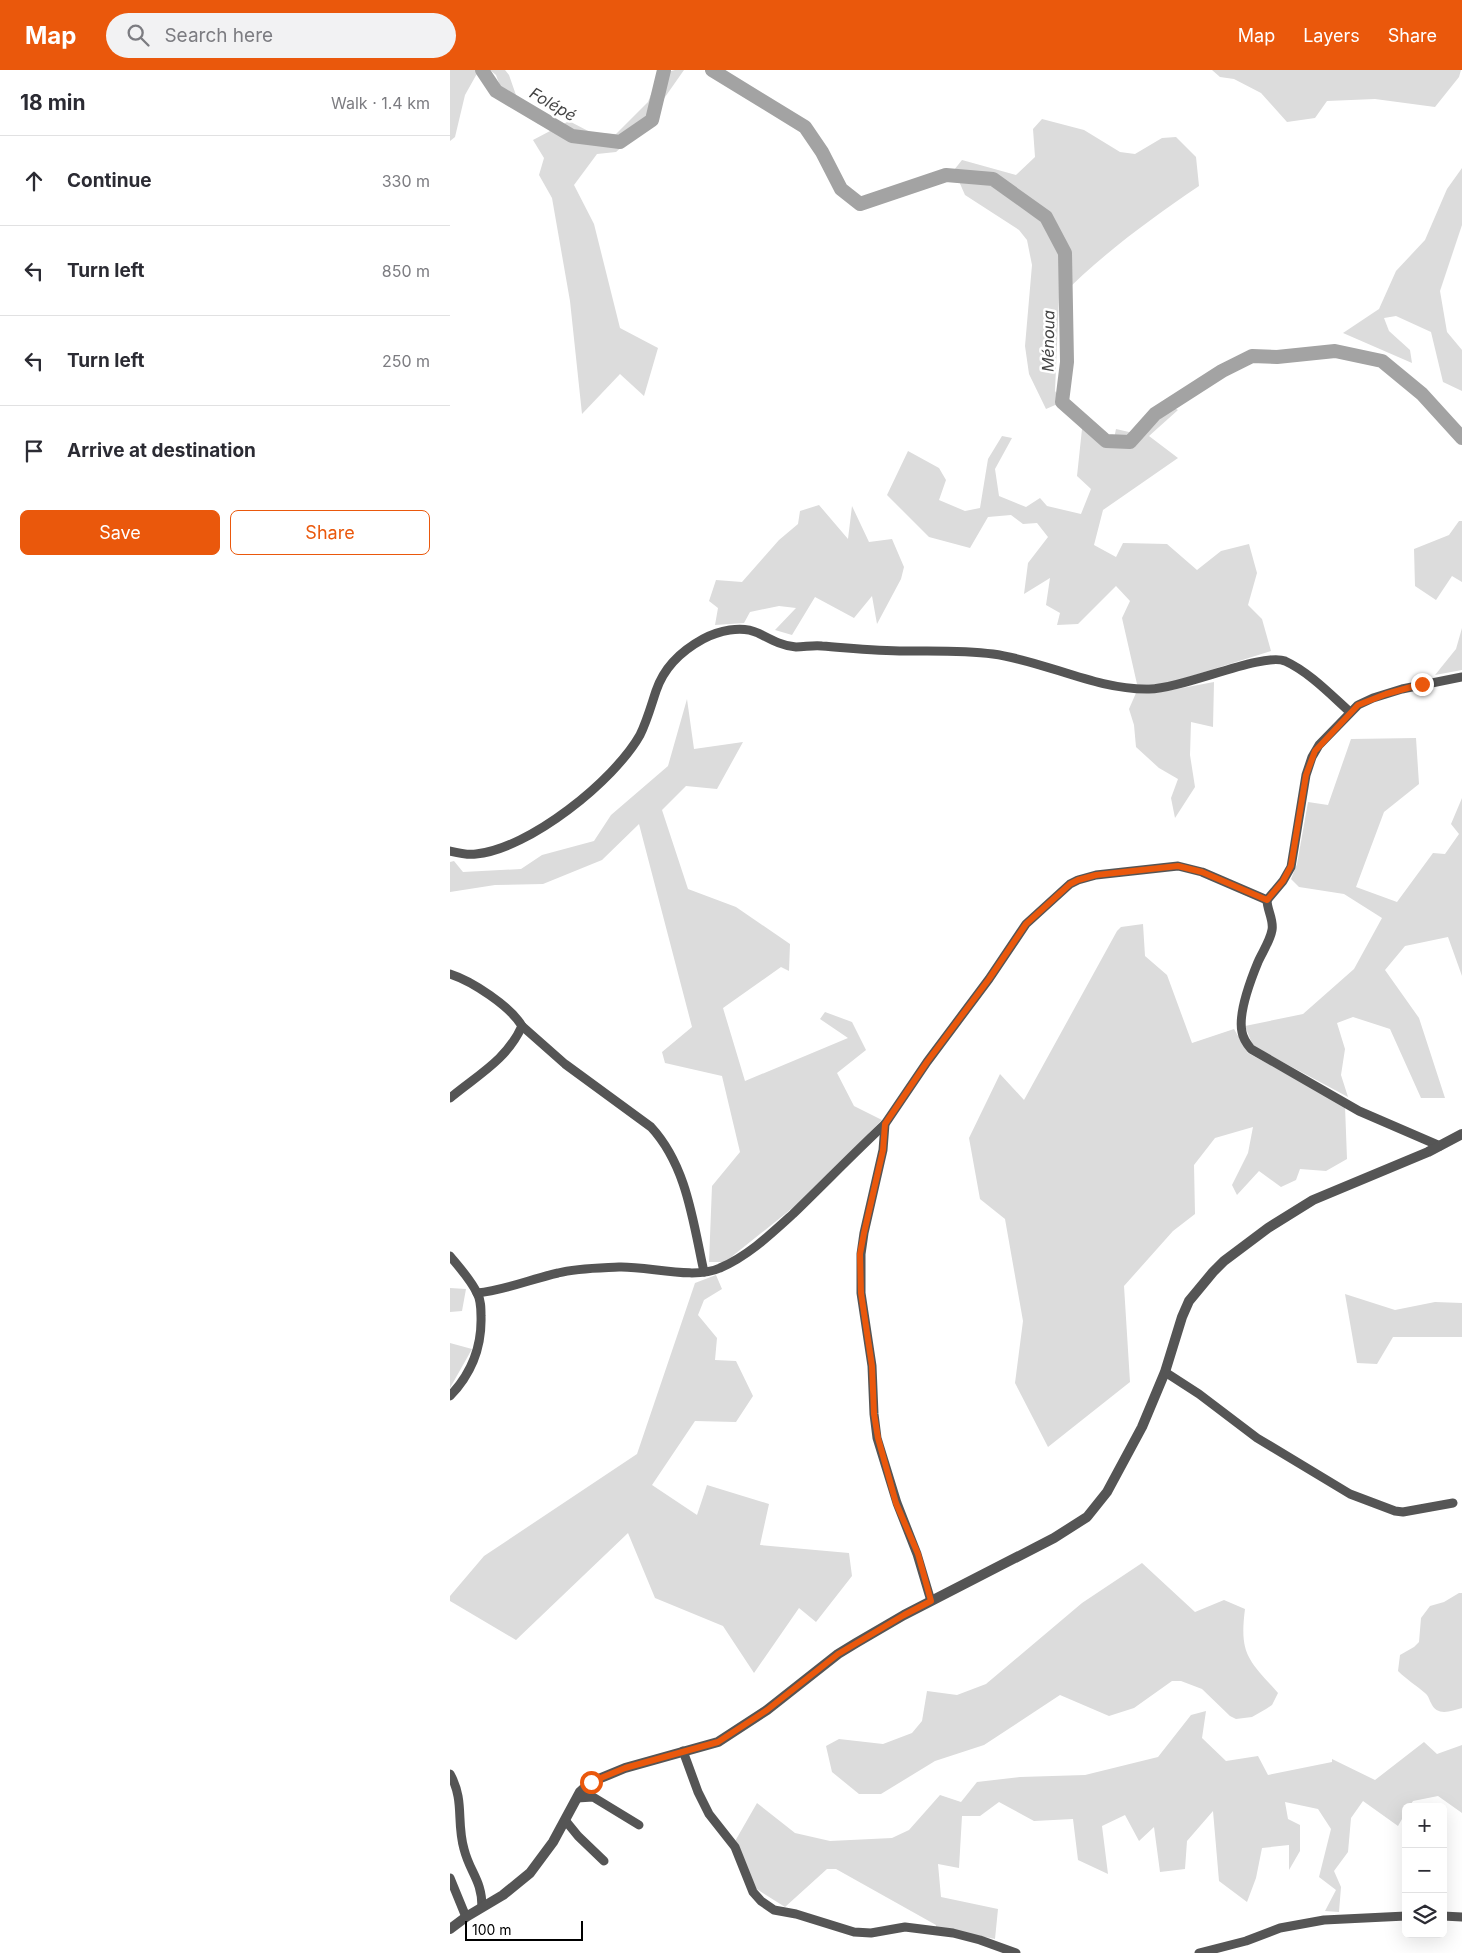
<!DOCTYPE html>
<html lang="en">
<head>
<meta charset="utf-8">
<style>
	body { margin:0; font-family:Inter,sans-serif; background:#f2f2f3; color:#2b2b33 }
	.controls { position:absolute; right:15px; bottom:15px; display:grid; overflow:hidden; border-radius:8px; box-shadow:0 5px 20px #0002 }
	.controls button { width:45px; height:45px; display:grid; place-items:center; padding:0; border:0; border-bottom:1px solid #e1e1e2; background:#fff; color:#2b2b33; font:25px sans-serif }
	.scale { position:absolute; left:15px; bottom:12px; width:118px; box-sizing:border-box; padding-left:5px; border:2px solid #000; border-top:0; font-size:14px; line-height:18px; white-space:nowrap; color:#000; -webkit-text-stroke:4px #fff; paint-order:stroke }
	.stop { position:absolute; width:15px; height:15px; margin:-11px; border:4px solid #ea580c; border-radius:50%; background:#fff }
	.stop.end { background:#ea580c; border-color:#fff; box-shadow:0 1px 5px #0008 }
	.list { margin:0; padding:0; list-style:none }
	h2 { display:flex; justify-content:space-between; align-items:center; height:65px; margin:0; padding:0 20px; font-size:21px }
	h2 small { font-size:16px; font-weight:400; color:#7c7c81 }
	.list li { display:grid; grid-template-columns:32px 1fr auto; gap:15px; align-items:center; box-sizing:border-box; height:90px; padding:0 20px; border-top:1px solid #e1e1e2 }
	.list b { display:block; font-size:19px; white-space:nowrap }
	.list em { font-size:16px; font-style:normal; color:#7c7c81 }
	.actions { display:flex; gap:10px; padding:15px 20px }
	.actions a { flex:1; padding:11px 0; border:1px solid #ea580c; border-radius:8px; text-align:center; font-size:18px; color:#ea580c }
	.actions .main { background:#ea580c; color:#fff }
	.icon { flex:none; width:28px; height:28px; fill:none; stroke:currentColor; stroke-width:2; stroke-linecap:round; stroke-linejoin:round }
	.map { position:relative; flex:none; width:1012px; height:1883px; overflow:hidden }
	header { display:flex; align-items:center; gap:30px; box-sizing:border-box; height:70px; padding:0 25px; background:#ea580c; color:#fff }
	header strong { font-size:24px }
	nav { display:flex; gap:28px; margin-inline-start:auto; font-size:18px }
	.search { width:350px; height:45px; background:#f2f2f3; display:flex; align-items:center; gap:12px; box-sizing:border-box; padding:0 18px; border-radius:28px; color:#7c7c81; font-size:19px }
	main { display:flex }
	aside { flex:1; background:#fff }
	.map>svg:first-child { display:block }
	.green { fill:#dcdcdc }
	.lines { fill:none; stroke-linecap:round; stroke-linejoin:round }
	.river { stroke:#a3a3a3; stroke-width:14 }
	.minor { stroke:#555; stroke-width:9 }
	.tertiary { stroke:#555; stroke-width:10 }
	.route { stroke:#ea580c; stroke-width:6 }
	.labels { text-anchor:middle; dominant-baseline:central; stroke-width:5; stroke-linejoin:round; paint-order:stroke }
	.water-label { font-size:16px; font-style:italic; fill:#444; stroke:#fff }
</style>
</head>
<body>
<header>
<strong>Map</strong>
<div class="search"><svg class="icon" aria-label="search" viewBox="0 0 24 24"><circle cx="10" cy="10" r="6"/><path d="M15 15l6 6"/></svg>Search here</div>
<nav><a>Map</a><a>Layers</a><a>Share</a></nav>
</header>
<main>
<aside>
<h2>18 min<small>Walk · 1.4 km</small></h2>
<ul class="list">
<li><svg class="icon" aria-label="ahead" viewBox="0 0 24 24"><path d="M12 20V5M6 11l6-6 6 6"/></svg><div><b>Continue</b></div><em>330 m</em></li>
<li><svg class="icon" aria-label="left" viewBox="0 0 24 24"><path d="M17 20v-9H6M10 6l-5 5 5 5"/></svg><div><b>Turn left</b></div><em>850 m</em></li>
<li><svg class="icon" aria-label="left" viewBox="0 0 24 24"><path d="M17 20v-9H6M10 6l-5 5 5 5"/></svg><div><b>Turn left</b></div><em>250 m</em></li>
<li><svg class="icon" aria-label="arrive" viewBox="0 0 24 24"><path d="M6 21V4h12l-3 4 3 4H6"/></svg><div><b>Arrive at destination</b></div></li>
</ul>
<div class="actions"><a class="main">Save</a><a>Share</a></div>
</aside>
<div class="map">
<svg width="1012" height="1883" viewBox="0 0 1012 1883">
	<rect width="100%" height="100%" fill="#fff"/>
	<g class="green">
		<path d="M0 0H29L15 25 5 67 0 71Z"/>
		<path d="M40 0H55L59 5 67 28 50 16 46 5Z"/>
		<path d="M225 0H234L194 57 166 82 147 84 124 115 144 154 170 258 208 278 194 326 170 304 132 344 120 231 102 128 89 105 94 88 83 70 119 51 142 63 166 64 198 32 209 4Z"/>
		<path d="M762 0H1011L1009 7 985 37 925 29 877 31 865 48 837 52 811 23 784 9 770 7Z"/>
		<path d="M592 49 634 60 670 82 685 84 712 68 726 67 746 87 749 116C699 150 651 185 609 228L605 321 612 332 596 339 579 304 575 276 582 195 577 170 569 160 515 125 504 100 512 90 566 105 585 87 583 59Z"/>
		<path d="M1012 98V155L990 221 997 262 1012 280V321L993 312 981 262 946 246 934 248 939 261 960 280 962 293 893 263 929 239 946 201 975 170 997 119Z"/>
		<path d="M723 337 728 340 699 366 728 388 653 440 644 475 666 487 673 473 717 474 747 500 771 481 799 474 807 503 798 535 812 549 821 581 716 614H687L672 548 680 531 666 516 628 554 607 555 610 543 596 535 600 508 574 524 578 493 598 467 587 453 573 454 561 445 538 447 520 478 479 467 437 425 458 381 489 398 496 410 489 430 515 441 530 438 538 389 552 366 562 368 545 399 549 426 576 437 590 428 597 436 631 444 641 419 627 406 632 359 630 352 662 378 666 359 692 365Z"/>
		<path d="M369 435 398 469 402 436 419 472 442 469 454 497 451 509 427 554 422 526 404 548 365 527 342 565 325 560 346 538 329 536 300 542 294 553 265 555 268 538 259 531 266 510 292 512 329 470 348 454 350 441Z"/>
		<path d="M1009 451H1012V512L1002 506 986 530 965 516 964 479 999 465Z"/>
		<path d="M1012 558V600L985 605 1006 579Z"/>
		<path d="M764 612 763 657 741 652 740 685 745 717 725 748 721 728 728 709 709 698 686 677 684 655 679 639 686 623 716 621Z"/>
		<path d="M237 629 244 679 293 672 267 719 236 716 212 740 238 819 286 837 340 874 339 901 331 897 273 938 295 1011 398 968 370 949 375 942 402 952 416 980 387 1003 404 1036 432 1050 350 1132 275 1192H259L262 1116 290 1082 272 1006 215 993 212 982 242 957 189 754 152 790 93 814 45 815 0 822V792L4 791 13 802 71 799 92 785 144 771 161 745 218 696Z"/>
		<path d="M966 668 969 714 934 742 906 817 947 832 983 783 995 784 1009 764 1001 754 1012 728V906L998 867 955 876 935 900 969 948 995 1028H971L940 959 903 947 887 953 895 979 891 1005 898 1027 803 976 795 956 853 944 904 899 932 848 894 824 849 817 841 809 847 794 858 732 878 735 901 669Z"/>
		<path d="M693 854 695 886 717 905 742 973 784 959 798 983 895 1036 897 1089 876 1101 850 1099 846 1110 831 1117 809 1101 787 1125 782 1115 798 1083 803 1057 765 1068 744 1095 745 1144 723 1161 674 1216 680 1312 598 1377 565 1313 573 1251 555 1149 530 1129 519 1068 550 1004 574 1030 667 861 671 857Z"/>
		<path d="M266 1205 272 1219 254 1230 248 1245 267 1268 265 1290 286 1291 303 1326 286 1352 245 1351 202 1415 247 1445 257 1415 319 1434 310 1475 399 1483 402 1506 366 1552 349 1538 304 1603 273 1556 205 1528 178 1463 66 1570 0 1531V1526L34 1486 187 1384 245 1213Z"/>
		<path d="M0 1218 16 1219 12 1241 0 1242V1273L22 1279 0 1318Z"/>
		<path d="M895 1224 945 1240 985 1232 1012 1233V1267H943L927 1294 907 1293Z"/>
		<path d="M692 1493 745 1542 774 1530 795 1539C789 1585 799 1590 828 1623L822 1635 816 1639 802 1647 786 1649 780 1646 752 1619 731 1611H722L684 1638 659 1646 610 1625 534 1675 485 1691 431 1724H409L382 1702 376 1676 389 1669 433 1674 462 1663 472 1651 477 1621 507 1625 536 1614 632 1533Z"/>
		<path d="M1009 1523H1012V1638C1001 1641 987 1647 981 1633 979 1630 979 1626 975 1623 966 1615 957 1610 948 1601L950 1585 964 1577 969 1572 971 1548 980 1536 994 1532Z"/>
		<path d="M756 1641 752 1668 776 1691 808 1686 818 1705 882 1692V1689L925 1710 974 1672 987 1684 1012 1675V1743L988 1726 963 1731 959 1737H956V1742L948 1756 913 1731 901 1748 898 1782 884 1801 891 1817 889 1842 875 1841 886 1820 869 1807 881 1759 868 1739 835 1732 838 1749 850 1755V1781L839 1800V1775L812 1778 806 1808 797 1832 769 1811 763 1741 737 1771 735 1799 710 1802 704 1757 689 1771 675 1745 652 1756 658 1804 628 1790 623 1749 584 1751 549 1732 530 1746H512L509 1798 488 1794 491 1827 548 1839 545 1869 486 1857V1855L386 1799H377L335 1837 305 1818 284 1773 307 1733 345 1763 380 1771 442 1768 459 1760 490 1725 511 1732 527 1712 570 1707 635 1705 708 1687 741 1645Z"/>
	</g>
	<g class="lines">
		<g class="river">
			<path d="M32 0 46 21 122 66 170 72 202 50 214 0"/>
			<path d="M262 0 355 57 372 82 391 119 410 134 496 105 543 109 596 147 615 183 617 292 612 332 656 371 680 372 705 344 772 301 802 286 827 287 885 281 932 291 972 324 1012 368"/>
		</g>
		<g class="minor">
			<path d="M0 781C8 783 18 785 26 784 79 779 164 711 190 665 197 651 201 636 206 621 214 597 231 581 253 569 268 561 291 555 308 563 320 569 332 576 346 577 355 577 363 575 372 576 400 578 427 581 455 581 484 581 514 580 543 584 596 591 645 620 699 619 732 619 813 582 835 591 859 602 880 624 900 642"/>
			<path d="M817 830C817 840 824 850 822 860 820 871 813 881 808 892 801 909 788 944 792 962 793 969 797 974 801 979L909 1041 990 1076"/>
			<path d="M0 904C22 911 60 936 72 956 57 990 26 1006 0 1028"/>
			<path d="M72 956 115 994 201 1057C237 1096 243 1152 254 1202"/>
			<path d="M0 1186C9 1197 21 1210 27 1223 31 1230 31 1238 31 1246 32 1276 21 1304 0 1326"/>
			<path d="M27 1223C56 1220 81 1209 108 1203 127 1198 149 1198 169 1197 198 1196 244 1210 270 1198 298 1186 321 1164 343 1144 374 1114 404 1083 435 1054"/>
			<path d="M715 1302 749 1324 807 1368 900 1424 945 1441 953 1442 1003 1433"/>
			<path d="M481 1531 467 1484 447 1433 427 1368 424 1344 422 1296 411 1223V1184L414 1163 433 1080 435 1054 477 992 539 909 576 854 620 814 628 810 646 805 728 796 752 802 817 830 833 811 841 797 856 705 862 687 869 675 908 635 923 628 952 619 1012 607"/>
			<path d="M233 1681 248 1722 259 1744 285 1777 303 1822 311 1831 324 1840 346 1844 404 1862 421 1863 455 1857 503 1863 530 1870 566 1883"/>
			<path d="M0 1704C15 1731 6 1751 14 1779 20 1803 32 1810 32 1837"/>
			<path d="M127 1728 143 1727 189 1755"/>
			<path d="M115 1750 128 1766 154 1791"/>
			<path d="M0 1808 16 1847"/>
			<path d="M993 1846 1012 1847"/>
			<path d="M749 1883 796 1871 830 1858 874 1850 956 1846"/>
		</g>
		<path class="tertiary" d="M0 1859 16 1847 53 1825 80 1803 103 1772 130 1722 141 1712 175 1698 268 1672 317 1640 388 1584 406 1573 454 1545 604 1468 637 1447 657 1422 692 1357 715 1302 732 1247 739 1231 763 1202 774 1191 818 1158 863 1130 978 1082 1012 1064"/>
	</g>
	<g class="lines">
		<path class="route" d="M141 1712 175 1698 268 1672 317 1640 388 1584 454 1545 481 1531 468 1484 446 1433 428 1368 424 1344 422 1296 411 1223 410 1184 414 1163 433 1080 435 1054 477 992 539 909 576 854 620 814 628 810 646 805 728 796 752 802 817 830 833 811 841 796 856 705 865 681 908 635 936 624 972 614"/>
	</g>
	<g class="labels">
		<g class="water-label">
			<text transform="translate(103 34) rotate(30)">Folépé</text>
			<text transform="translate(598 271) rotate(-89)">Ménoua</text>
		</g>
	</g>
</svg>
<div class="controls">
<button>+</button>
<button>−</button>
<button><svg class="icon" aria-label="layers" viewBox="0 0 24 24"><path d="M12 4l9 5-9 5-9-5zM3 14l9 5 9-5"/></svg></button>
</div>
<div class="scale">100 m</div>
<div class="stop" style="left:141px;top:1712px"></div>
<div class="stop end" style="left:972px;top:614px"></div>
</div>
</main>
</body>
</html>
